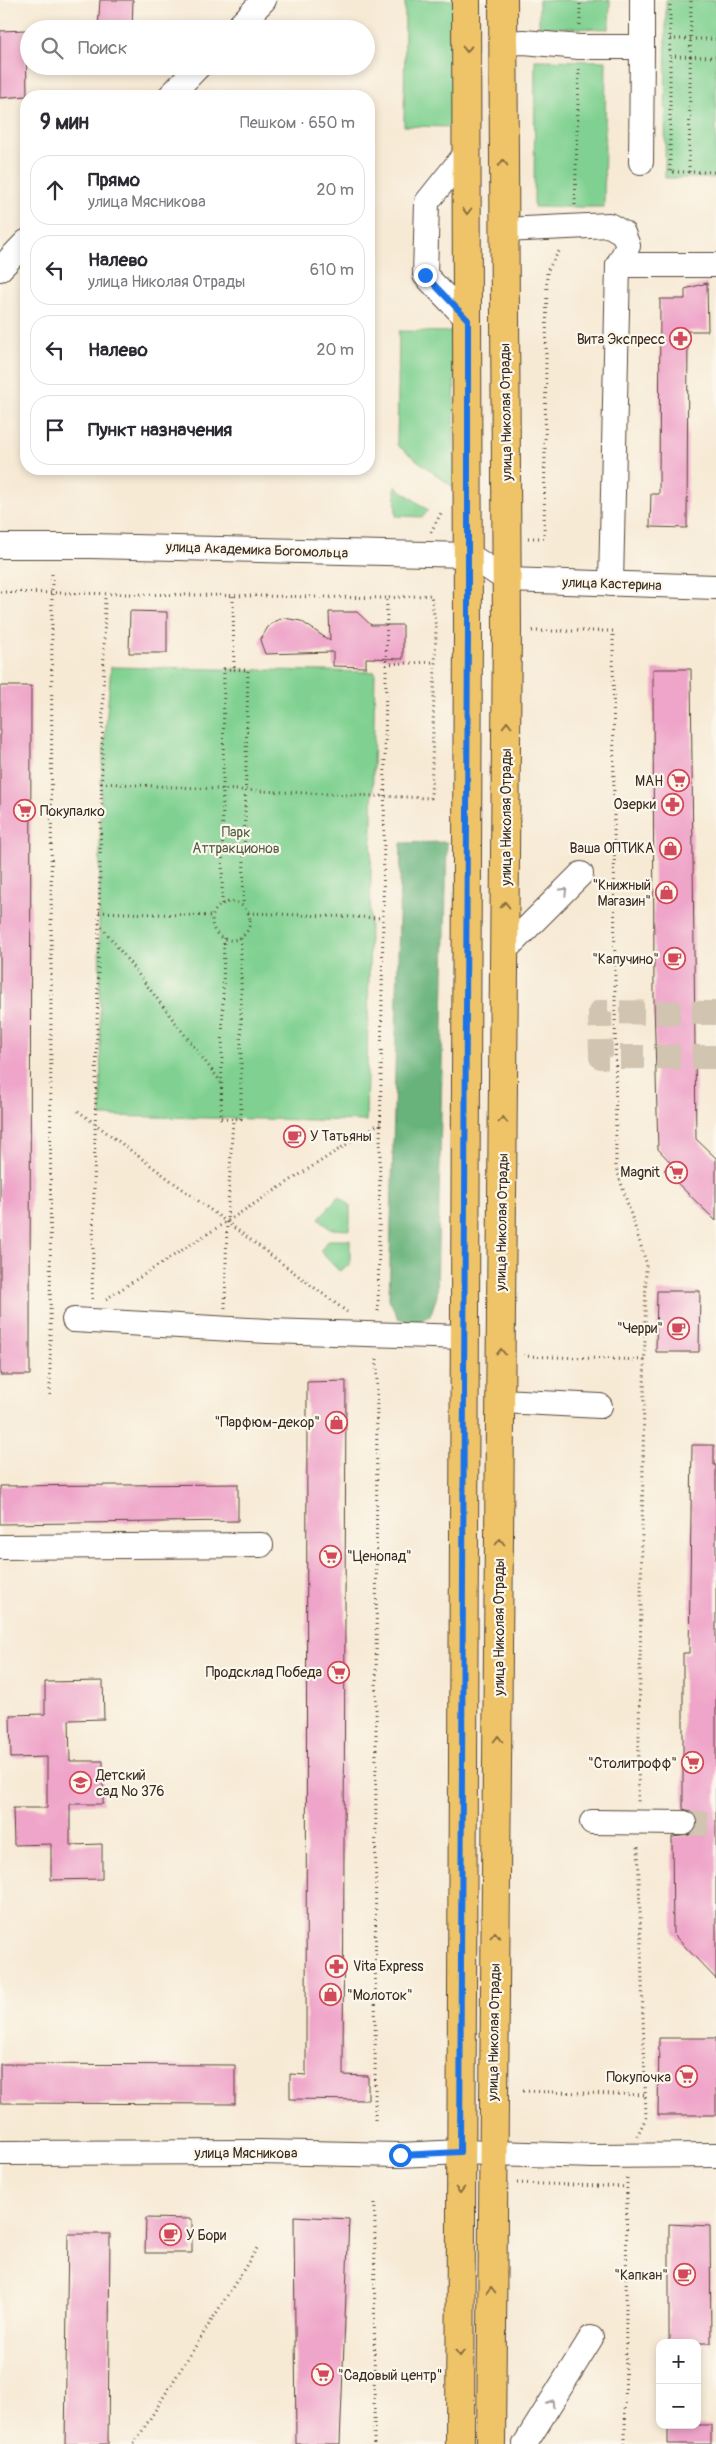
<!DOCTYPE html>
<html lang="ru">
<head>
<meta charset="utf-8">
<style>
	body { margin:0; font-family:Pangolin,sans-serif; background:#f7f7f7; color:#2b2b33 }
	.controls { position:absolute; right:15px; bottom:15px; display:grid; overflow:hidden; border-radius:10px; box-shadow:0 2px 8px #0003 }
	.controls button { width:45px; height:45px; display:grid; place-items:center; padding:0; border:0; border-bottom:1px solid #e1e1e2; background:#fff; color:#2b2b33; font:25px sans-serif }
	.stop { position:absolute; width:15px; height:15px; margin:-11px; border:4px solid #1a73e8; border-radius:50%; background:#fff }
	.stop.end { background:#1a73e8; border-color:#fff; box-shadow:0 1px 5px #0008 }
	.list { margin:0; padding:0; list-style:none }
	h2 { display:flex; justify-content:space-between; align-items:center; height:65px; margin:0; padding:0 20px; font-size:21px }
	h2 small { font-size:16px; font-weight:400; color:#7c7c81 }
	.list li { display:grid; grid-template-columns:32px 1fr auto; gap:15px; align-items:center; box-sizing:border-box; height:70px; margin:0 10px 10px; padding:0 10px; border:1px solid #e1e1e2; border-radius:20px }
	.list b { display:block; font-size:19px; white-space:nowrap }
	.list p { margin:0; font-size:16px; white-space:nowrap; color:#7c7c81 }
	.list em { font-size:16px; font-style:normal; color:#7c7c81 }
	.icon { flex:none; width:28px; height:28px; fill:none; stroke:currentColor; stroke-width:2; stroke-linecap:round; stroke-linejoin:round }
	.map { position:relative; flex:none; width:716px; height:2444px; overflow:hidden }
	.search { position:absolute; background:#fff; box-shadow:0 2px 8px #0003; left:20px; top:20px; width:355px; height:55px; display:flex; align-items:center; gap:12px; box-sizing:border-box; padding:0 18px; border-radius:28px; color:#7c7c81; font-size:19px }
	.panel { position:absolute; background:#fff; box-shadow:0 2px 8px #0003; left:20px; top:90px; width:355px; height:385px; border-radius:20px }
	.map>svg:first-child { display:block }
	.green { fill:#80d191; stroke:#5e7e58 }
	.forest { fill:#68b37b; stroke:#526e4c }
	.building { fill:#efa4c9 }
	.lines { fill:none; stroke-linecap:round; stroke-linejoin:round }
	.minor-tunnel { stroke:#d1c4b0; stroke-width:24; stroke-dasharray:24 12; stroke-linecap:butt }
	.minor-casing { stroke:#574739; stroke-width:26 }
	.major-casing { stroke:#574739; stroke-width:30 }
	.path { stroke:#574739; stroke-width:3; stroke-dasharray:1 4; stroke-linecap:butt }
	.minor { stroke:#fff; stroke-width:24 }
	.major { stroke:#efc469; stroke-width:28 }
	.oneway { stroke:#8c6f40 }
	.oneway2 { stroke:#a79f9a }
	.route { stroke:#1a73e8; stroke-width:6 }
	.labels { text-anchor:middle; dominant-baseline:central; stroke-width:4.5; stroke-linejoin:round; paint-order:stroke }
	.poi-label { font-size:14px; fill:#3b2a1e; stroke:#fbf7ec; text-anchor:end }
	.street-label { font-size:14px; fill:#3b2a1e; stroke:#fbf7ec }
	.park-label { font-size:14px; fill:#505c40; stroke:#fbf7ec }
</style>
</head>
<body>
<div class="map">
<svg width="716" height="2444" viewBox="0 0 716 2444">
	<rect width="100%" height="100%" fill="#fbf7ec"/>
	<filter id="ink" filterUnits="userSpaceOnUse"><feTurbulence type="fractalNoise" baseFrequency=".02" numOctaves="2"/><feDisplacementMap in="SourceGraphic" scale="10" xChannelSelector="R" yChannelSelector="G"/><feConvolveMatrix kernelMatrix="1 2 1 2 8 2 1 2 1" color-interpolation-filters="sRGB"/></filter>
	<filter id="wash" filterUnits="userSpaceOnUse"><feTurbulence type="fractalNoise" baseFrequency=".0096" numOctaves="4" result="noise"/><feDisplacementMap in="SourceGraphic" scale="20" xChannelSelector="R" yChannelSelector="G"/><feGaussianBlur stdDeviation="1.12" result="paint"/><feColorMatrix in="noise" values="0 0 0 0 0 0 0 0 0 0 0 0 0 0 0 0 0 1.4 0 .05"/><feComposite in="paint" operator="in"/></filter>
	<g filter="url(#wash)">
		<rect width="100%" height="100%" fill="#f7ead5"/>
		<g class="green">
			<path d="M405 0H454L453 127 404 126Z"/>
			<path d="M539 0H610L609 29 539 27Z"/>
			<path d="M666 0H716V178H665Z"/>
			<path d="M535 60 606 61 604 207H534Z"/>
			<path d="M399 331 455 332 454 488 397 445Z"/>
			<path d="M395 486 428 510 423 517 396 516Z"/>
			<path d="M111 667 375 672 366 1121 101 1116 99 923 101 783Z"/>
			<path d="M339 1196 350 1205V1230L330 1229 319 1218Z"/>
			<path d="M329 1240H350V1265L339 1271 320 1251Z"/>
		</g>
		<path class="forest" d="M447 842 437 1296 430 1316 413 1324 398 1318 389 1299 401 843Z"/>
		<g id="blocks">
			<g class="building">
				<path d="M100 0H133L132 29H98Z"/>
				<path d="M26 30 27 96 0 98V31Z"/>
				<path d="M707 283 708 331H688L687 528 650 527 651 494H659L660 299H685V289Z"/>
				<path d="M130 611 167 612V653H129Z"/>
				<path d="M329 612H357L371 625H403V659L366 658V667L333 666V652L265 654 260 640 268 627 275 621 284 618 301 621 330 641Z"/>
				<path d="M653 669H691L696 1139 716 1158V1221L664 1170 672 1164 658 1149 654 1001Z"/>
				<path d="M0 686H31L30 1375H0Z"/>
				<path d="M657 1291H700L699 1352H656Z"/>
				<path d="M346 1381 343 2075 368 2076V2100L290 2099V2074L306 2075 307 1382Z"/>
				<path d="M692 1445H714V1465H716V1979L673 1934 672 1837 690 1835 696 1830 698 1824 696 1817 691 1811 683 1809V1653H689Z"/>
				<path d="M238 1484V1521L0 1524V1486Z"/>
				<path d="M103 1681 104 1719 69 1720 70 1761H103V1804H70V1845L102 1844V1879L51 1880V1844L14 1845 13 1808H47V1757L11 1758 10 1715 45 1714V1682Z"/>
				<path d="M659 2038H716V2115H658Z"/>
				<path d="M0 2064 235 2065V2104L0 2103Z"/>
				<path d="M294 2216 349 2219 340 2444H296Z"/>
				<path d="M146 2218 192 2219V2253H145Z"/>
				<path d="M669 2224 710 2226 711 2343H669Z"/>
				<path d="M68 2234H110L108 2444H65Z"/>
				<rect x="668" y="2425" width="43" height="19"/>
			</g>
		</g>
	</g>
	<g filter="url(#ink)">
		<use href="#blocks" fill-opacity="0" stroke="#574739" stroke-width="1"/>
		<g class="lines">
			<g class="minor-tunnel">
				<path d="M716 1013 600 1012 601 1057H716"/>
				<path d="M684 1823 716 1824"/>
			</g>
			<defs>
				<g id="minor">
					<path d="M236 29 264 0"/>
					<path d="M502 43 524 42 579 47H642V0"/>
					<path d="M170 96 199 66"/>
					<path d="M467 152 427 202 425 275 468 320"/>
					<path d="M641 162 642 47"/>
					<path d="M504 230 609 225 623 233 628 246 618 265 611 584"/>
					<path d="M618 265H716"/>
					<path d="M0 269 26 242"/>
					<path d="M0 546H91L469 555 507 580 716 587"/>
					<path d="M505 950 581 874"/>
					<path d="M74 1320 268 1331 465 1337"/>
					<path d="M501 1401 600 1406"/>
					<path d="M0 1547 261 1545"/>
					<path d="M592 1822 684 1823"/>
					<path d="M0 2153 259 2152 399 2155 460 2152 594 2156 716 2155"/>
					<path d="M525 2444 591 2338"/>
				</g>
				<g id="major">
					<path d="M460 2444 468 627 466 0"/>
					<path d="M491 2444 507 629 503 0"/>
				</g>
			</defs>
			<use href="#minor" class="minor-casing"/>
			<use href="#major" class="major-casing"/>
			<g class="path">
				<path d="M670 0V172H716"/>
				<path d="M580 25V0"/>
				<path d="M670 39H716"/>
				<path d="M670 56 716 57"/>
				<path d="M689 172 691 0"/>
				<path d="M575 205 579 69"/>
				<path d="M431 532 441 513"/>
				<path d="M528 538H544L547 271 561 248"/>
				<path d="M0 592 387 598"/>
				<path d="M233 596 234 670"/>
				<path d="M532 631H613L616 1167 646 1262 638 1803"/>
				<path d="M386 664 434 662"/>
				<path d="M101 783C211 789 321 794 431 798L436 628 431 595 387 598 378 1314"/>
				<circle cx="231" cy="921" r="19"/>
				<path d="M222 904 224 669 248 670 243 906"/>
				<path d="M99 912 212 916"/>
				<path d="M248 913 383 918"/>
				<path d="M99 923 221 1082"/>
				<path d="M224 938 221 1118 241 1119V937"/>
				<path d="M78 1111 347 1312"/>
				<path d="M92 1299 105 595"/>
				<path d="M106 1299 380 1123"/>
				<path d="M225 1308 227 1222 233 1119"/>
				<path d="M523 1356 644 1360"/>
				<path d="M50 1395 52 574"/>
				<path d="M523 2091 645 2095"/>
				<path d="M375 2120 377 1355"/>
				<path d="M637 2136 646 2118 638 1844"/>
				<path d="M517 2183 627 2187"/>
				<path d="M134 2444 259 2245"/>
				<path d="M374 2444 375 2199"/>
				<path d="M625 2444 627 2177"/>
			</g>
			<use href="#minor" class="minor"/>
			<use href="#major" class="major"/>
		</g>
		<defs><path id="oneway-chevron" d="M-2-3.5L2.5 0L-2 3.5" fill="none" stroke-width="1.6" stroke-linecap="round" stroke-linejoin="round" transform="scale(1.25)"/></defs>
		<g class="oneway">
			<use href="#oneway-chevron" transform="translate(467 49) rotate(89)"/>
			<use href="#oneway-chevron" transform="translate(503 163) rotate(-91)"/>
			<use href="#oneway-chevron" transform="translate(467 211) rotate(90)"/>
			<use href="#oneway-chevron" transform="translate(507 725) rotate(-90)"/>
			<use href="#oneway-chevron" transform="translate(505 905) rotate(-90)"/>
			<use href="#oneway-chevron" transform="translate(503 1120) rotate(-89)"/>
			<use href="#oneway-chevron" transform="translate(501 1352) rotate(-90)"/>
			<use href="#oneway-chevron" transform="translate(500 1542) rotate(-90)"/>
			<use href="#oneway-chevron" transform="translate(498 1739) rotate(-90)"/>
			<use href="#oneway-chevron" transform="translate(495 1935) rotate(-89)"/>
			<use href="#oneway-chevron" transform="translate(460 2190) rotate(90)"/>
			<use href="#oneway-chevron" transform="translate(491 2290) rotate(-90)"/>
			<use href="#oneway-chevron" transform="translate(460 2353) rotate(90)"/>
		</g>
		<g class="oneway2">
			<use href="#oneway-chevron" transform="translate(564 891) rotate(-45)"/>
			<use href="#oneway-chevron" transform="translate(551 2403) rotate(-58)"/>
		</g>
	</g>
	<g class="lines" filter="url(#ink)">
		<path class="route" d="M400 2155 460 2152 468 627V320L425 275"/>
	</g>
	<defs>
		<symbol id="pharmacy-ring" viewBox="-11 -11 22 22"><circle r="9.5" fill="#fbf7ec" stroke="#d1495b" stroke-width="1.5"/><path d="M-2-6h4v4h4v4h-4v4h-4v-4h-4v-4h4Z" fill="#d1495b"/></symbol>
		<symbol id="supermarket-ring" viewBox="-11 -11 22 22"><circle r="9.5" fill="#fbf7ec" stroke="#d1495b" stroke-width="1.5"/><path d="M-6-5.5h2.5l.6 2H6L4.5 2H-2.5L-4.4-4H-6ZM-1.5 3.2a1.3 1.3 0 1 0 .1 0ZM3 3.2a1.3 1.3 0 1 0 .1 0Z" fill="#d1495b"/></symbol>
		<symbol id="shop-ring" viewBox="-11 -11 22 22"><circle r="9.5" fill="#fbf7ec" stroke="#d1495b" stroke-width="1.5"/><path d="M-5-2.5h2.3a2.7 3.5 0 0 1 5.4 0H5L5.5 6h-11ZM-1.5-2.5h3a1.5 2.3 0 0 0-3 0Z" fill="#d1495b"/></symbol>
		<symbol id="cafe-ring" viewBox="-11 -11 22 22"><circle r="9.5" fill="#fbf7ec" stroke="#d1495b" stroke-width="1.5"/><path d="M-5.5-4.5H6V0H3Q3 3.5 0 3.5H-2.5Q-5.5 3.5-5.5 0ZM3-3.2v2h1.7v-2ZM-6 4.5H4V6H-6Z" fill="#d1495b"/></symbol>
		<symbol id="school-ring" viewBox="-11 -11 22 22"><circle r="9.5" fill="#fbf7ec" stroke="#d1495b" stroke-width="1.5"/><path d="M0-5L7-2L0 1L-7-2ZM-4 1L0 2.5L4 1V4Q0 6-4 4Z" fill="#d1495b"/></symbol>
	</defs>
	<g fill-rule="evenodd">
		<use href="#pharmacy-ring" x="668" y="326" width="25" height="25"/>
		<use href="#supermarket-ring" x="666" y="768" width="25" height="25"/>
		<use href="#pharmacy-ring" x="660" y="792" width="25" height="25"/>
		<use href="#supermarket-ring" x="12" y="798" width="25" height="25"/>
		<use href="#shop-ring" x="658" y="836" width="25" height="25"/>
		<use href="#shop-ring" x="654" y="880" width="25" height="25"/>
		<use href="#cafe-ring" x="662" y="946" width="25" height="25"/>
		<use href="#cafe-ring" x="282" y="1124" width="25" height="25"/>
		<use href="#supermarket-ring" x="664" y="1160" width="25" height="25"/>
		<use href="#cafe-ring" x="666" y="1316" width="25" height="25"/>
		<use href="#shop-ring" x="324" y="1410" width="25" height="25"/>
		<use href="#supermarket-ring" x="318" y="1544" width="25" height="25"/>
		<use href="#supermarket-ring" x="326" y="1660" width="25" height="25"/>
		<use href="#supermarket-ring" x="680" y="1750" width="25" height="25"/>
		<use href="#school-ring" x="68" y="1770" width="25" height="25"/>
		<use href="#pharmacy-ring" x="324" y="1954" width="25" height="25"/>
		<use href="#shop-ring" x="318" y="1982" width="25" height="25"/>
		<use href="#supermarket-ring" x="674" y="2064" width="25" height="25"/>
		<use href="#cafe-ring" x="158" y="2222" width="25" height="25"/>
		<use href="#cafe-ring" x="672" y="2262" width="25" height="25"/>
		<use href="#supermarket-ring" x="310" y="2362" width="25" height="25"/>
	</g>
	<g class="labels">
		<g class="poi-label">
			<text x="665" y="339">Вита Экспресс</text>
			<text x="663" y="781">МАН</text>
			<text x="656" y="804">Озерки</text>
			<text x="40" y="811" text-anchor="start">Покупалко</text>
			<text x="654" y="848">Ваша ОПТИКА</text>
			<text x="651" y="885">"Книжный<tspan x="651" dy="16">Магазин"</tspan></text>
			<text x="659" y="959">"Капучино"</text>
			<text x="310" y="1136" text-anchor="start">У Татьяны</text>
			<text x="660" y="1172">Magnit</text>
			<text x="663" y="1328">"Черри"</text>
			<text x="320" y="1422">"Парфюм-декор"</text>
			<text x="347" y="1556" text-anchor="start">"Ценопад"</text>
			<text x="322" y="1672">Продсклад Победа</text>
			<text x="677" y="1763">"Столитрофф"</text>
			<text x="96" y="1775" text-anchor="start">Детский<tspan x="96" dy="16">сад № 376</tspan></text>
			<text x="353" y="1966" text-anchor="start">Vita Express</text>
			<text x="347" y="1995" text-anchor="start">"Молоток"</text>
			<text x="671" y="2077">Покупочка</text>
			<text x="186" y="2235" text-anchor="start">У Бори</text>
			<text x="668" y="2275">"Капкан"</text>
			<text x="338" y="2375" text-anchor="start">"Садовый центр"</text>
		</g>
		<g class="street-label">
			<text transform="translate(506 412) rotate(-91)">улица Николая Отрады</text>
			<text transform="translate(257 550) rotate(2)">улица Академика Богомольца</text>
			<text transform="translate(612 584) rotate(2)">улица Кастерина</text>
			<text transform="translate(506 817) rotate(-90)">улица Николая Отрады</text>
			<text transform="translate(502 1222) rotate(-89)">улица Николая Отрады</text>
			<text transform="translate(499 1627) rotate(-90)">улица Николая Отрады</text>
			<text transform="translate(494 2032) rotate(-89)">улица Николая Отрады</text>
			<text x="246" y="2153">улица Мясникова</text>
		</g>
		<g class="park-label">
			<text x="236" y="832">Парк<tspan x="236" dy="16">Аттракционов</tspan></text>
		</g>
	</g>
</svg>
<div class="controls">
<button>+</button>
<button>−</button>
</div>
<div class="stop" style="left:400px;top:2155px"></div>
<div class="stop end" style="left:425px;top:275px"></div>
<div class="search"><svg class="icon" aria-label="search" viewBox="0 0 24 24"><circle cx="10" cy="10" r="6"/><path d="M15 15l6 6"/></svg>Поиск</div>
<section class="panel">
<h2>9 мин<small>Пешком · 650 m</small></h2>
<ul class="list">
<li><svg class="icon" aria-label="ahead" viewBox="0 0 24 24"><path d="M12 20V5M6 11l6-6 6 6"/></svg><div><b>Прямо</b><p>улица Мясникова</p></div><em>20 m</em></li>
<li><svg class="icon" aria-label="left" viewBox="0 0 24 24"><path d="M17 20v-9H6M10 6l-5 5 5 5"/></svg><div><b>Налево</b><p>улица Николая Отрады</p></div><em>610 m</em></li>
<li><svg class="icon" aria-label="left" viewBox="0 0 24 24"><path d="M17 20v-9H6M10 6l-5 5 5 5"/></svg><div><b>Налево</b></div><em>20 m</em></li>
<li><svg class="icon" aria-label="arrive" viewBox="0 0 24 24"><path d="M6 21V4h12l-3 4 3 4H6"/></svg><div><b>Пункт назначения</b></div></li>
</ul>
</section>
</div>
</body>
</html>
